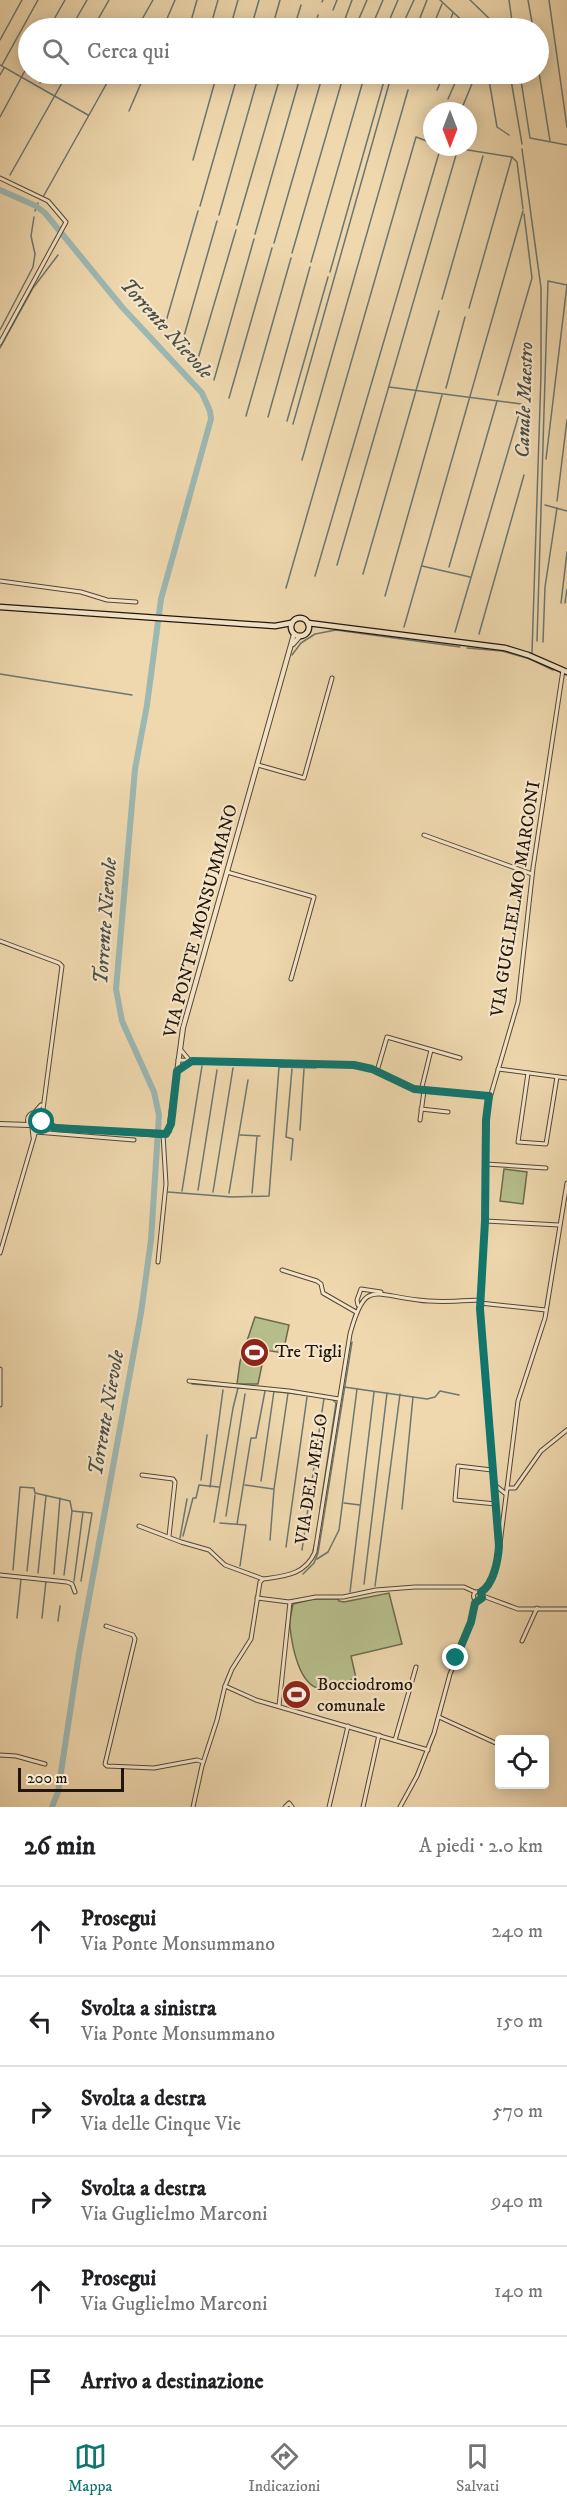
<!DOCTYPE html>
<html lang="it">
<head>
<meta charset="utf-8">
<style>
	body { margin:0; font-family:"IM FELL DW Pica",serif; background:#f6f6f6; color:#202124 }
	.controls { position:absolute; right:18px; bottom:18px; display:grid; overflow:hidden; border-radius:6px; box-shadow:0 3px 15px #0003 }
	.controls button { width:54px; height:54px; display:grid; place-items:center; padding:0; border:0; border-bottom:2px solid #e0e0e0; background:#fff; color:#202124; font:30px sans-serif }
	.compass { position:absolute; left:423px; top:102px; width:54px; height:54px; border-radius:50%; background:#fff; box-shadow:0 3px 15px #0003; rotate:180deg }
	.scale { position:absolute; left:18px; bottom:15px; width:106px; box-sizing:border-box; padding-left:6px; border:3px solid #21150d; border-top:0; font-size:16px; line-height:21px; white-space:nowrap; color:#21150d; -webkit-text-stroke:4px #f5e6ca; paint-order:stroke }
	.stop { position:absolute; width:18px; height:18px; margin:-14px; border:4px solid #0f766e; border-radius:50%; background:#fff }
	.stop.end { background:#0f766e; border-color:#fff; box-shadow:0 2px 6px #0008 }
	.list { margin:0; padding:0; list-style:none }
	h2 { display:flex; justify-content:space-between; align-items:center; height:78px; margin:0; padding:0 24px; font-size:26px }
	h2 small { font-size:20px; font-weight:400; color:#757577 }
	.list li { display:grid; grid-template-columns:39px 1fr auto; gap:18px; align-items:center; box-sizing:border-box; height:90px; padding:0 24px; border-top:2px solid #e0e0e0 }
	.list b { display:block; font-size:22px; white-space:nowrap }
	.list p { margin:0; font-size:20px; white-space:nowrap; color:#757577 }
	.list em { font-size:20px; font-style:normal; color:#757577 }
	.icon { flex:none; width:33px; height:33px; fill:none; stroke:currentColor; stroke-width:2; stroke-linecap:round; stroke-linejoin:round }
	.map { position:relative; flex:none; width:567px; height:1807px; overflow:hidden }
	.search { position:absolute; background:#fff; box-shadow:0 3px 15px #0003; left:18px; right:18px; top:18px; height:66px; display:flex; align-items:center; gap:15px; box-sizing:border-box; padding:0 21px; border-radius:33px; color:#757577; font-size:22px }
	.sheet { height:618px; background:#fff }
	nav { display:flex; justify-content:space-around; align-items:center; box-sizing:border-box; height:84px; border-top:2px solid #e0e0e0; background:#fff; font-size:16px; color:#757577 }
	nav a { display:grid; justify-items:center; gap:3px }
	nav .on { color:#0f766e }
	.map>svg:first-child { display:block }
	.green { fill:#b6bf8c; stroke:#6c6a4c; stroke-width:1.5 }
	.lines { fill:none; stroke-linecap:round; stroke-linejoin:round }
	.stream { stroke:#6b7771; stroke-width:1.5 }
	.river { stroke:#9cb8b3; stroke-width:6 }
	.minor-casing { stroke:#544635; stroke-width:5 }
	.tertiary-casing { stroke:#544635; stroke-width:6 }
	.secondary-casing { stroke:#21150d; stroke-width:7 }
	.minor { stroke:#f5e6ca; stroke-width:3 }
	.tertiary { stroke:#f5e6ca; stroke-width:4 }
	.secondary { stroke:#f5e6ca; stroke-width:4.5 }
	.route { stroke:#0f766e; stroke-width:8 }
	.labels { text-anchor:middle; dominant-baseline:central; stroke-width:4.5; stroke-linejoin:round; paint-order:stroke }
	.street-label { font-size:18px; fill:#21150d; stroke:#f5e6ca }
	.poi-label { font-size:18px; fill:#21150d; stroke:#f5e6ca; text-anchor:start }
	.water-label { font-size:20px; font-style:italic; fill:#4c4e47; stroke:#f5e6ca }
</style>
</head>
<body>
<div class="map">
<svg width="567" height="1807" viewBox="0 0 567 1807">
	<rect width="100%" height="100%" fill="#efd8ae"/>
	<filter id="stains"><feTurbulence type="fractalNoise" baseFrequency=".00333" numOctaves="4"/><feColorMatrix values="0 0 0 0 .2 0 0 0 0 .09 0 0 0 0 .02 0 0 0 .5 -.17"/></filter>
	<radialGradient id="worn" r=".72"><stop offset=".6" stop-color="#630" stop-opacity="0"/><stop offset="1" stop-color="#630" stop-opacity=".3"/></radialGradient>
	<g class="green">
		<path d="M504 1169 527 1172 523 1204 500 1201Z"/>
		<path d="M255 1317 289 1325 283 1353 265 1350 258 1384H237L240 1362Z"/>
		<path d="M389 1593 402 1644 351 1656 356 1678C344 1681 334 1691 321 1689 299 1686 292 1646 290 1627 289 1619 292 1611 293 1604L313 1599H338L339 1601 344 1602Z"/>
	</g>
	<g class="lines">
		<g class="stream">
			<path d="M440 0 470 28"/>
			<path d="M470 0 499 28"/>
			<path d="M509 0 513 28"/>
			<path d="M528 0 533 28"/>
			<path d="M549 0 567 127"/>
			<path d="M322 2 323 0"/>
			<path d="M333 10 337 0"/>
			<path d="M345 19 352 0"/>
			<path d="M49 28 65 0"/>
			<path d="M71 28 87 0"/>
			<path d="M93 28 109 0"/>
			<path d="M137 28 153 0"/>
			<path d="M163 28 175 0"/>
			<path d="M189 28 197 0"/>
			<path d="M210 28 218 0"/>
			<path d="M230 28 238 0"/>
			<path d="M251 28 259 0"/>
			<path d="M272 28 280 0"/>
			<path d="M294 28 301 5"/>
			<path d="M314 28 318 15"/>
			<path d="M355 28 367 0"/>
			<path d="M371 28 383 0"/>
			<path d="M386 28 398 0"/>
			<path d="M401 28 414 0"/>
			<path d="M416 28 427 0"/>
			<path d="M432 28 442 4"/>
			<path d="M447 28 453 13"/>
			<path d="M0 40 22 0"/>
			<path d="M0 65 88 115"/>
			<path d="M2 65 38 0"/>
			<path d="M538 66 550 141"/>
			<path d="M488 74 497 127 509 135"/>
			<path d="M510 74 522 144"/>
			<path d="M520 74 530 138 567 145"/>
			<path d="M0 75 4 68"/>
			<path d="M424 80 427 74"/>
			<path d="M195 81 197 74"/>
			<path d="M40 83 45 74"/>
			<path d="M437 90 444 74"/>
			<path d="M448 99 459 74"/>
			<path d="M462 108 476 74"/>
			<path d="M129 111 145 74"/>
			<path d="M0 117 28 65"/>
			<path d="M449 147 512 157 517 162 523 209"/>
			<path d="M522 149 541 288V374L532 653"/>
			<path d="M193 160 217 74"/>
			<path d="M10 175 67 74"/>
			<path d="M43 197 112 74"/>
			<path d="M200 206 238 74"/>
			<path d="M35 211 38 203"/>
			<path d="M219 215 259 74"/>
			<path d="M237 225 281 74"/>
			<path d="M255 234 301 74"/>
			<path d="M274 243 323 74"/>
			<path d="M292 253 344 74"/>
			<path d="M311 262 365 74"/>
			<path d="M330 272 386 74"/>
			<path d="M442 299 483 156"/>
			<path d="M469 308 512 157"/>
			<path d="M165 325 198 211"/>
			<path d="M0 330 33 267 35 254 31 236 34 217"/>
			<path d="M182 343 217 221"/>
			<path d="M0 348 33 288 58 255"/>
			<path d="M197 362 236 230"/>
			<path d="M214 380 254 239"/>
			<path d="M389 387 522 404 455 632"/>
			<path d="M446 388 465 317"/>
			<path d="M498 395 532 278 524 214"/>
			<path d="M229 398 272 248"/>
			<path d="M246 416 291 258"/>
			<path d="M268 417 310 267"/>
			<path d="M287 421 328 277"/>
			<path d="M293 424 391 77"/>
			<path d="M302 460 408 90"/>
			<path d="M557 501 567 420"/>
			<path d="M545 505 567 511"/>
			<path d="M337 565 456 155"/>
			<path d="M422 566 470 577"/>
			<path d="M449 567 497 401"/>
			<path d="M363 574 439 311"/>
			<path d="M315 576 439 153"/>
			<path d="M286 588 416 137 432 143"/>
			<path d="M385 596 442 395"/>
			<path d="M561 603 567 552"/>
			<path d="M565 603 567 589"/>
			<path d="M404 627 523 211"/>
			<path d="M479 634 524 475"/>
			<path d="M537 641 548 281 567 285 546 459"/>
			<path d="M543 642 545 587 557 508"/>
			<path d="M467 648 502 651 530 659 553 670"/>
			<path d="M292 655 301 643 315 634 336 630 460 647"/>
			<path d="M0 674 132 695"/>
			<path d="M300 1130 304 1069"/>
			<path d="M240 1135 260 1136"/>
			<path d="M291 1160 293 1139 286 1137 292 1069"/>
			<path d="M198 1190 217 1070"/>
			<path d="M182 1191 202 1066"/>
			<path d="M168 1192 232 1197 269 1196 279 1067 316 1068"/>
			<path d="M213 1192 233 1068"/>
			<path d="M229 1193 248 1080"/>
			<path d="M252 1193 257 1137"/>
			<path d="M192 1384 256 1389"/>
			<path d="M344 1387 427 1399 435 1397 440 1391 459 1395"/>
			<path d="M270 1391 307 1395"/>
			<path d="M201 1480 207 1435"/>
			<path d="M261 1481 274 1391"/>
			<path d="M245 1485 273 1489"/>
			<path d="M210 1487 223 1390"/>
			<path d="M344 1503 360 1505"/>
			<path d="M320 1509 336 1403 332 1399"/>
			<path d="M402 1509 413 1397"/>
			<path d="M226 1516 245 1394"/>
			<path d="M214 1522 233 1408 238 1388"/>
			<path d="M220 1523 246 1525 240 1566"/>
			<path d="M237 1524 251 1438H256L265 1391"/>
			<path d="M183 1536 193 1498H196L199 1485 219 1487"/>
			<path d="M180 1538 187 1499"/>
			<path d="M270 1540 274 1489 288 1393"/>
			<path d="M286 1547 307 1397"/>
			<path d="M302 1550 324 1398"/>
			<path d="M313 1551 315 1543"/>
			<path d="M317 1559 328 1552 339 1530 357 1389"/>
			<path d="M13 1570 20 1487 34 1488 35 1493 70 1501 72 1511 92 1513 81 1581"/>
			<path d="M27 1571 35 1495"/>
			<path d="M38 1573 46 1496"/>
			<path d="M54 1574 60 1498"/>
			<path d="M303 1574 314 1563 318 1553 352 1342"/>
			<path d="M64 1575 72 1511"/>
			<path d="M74 1581 83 1512"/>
			<path d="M364 1584 387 1393"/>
			<path d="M375 1586 400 1394"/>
			<path d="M350 1592 374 1392"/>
			<path d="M17 1618 21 1579"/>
			<path d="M42 1618 46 1581"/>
			<path d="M58 1621 60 1606"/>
		</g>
		<path class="river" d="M0 190 36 206 45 213 122 307 202 393 210 411 211 419 161 599 147 705 135 769 116 989 122 1021 154 1092 159 1115 151 1240 141 1313 79 1653 58 1792 52 1807"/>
		<defs>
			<g id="minor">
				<path d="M0 178 48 201 66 222 0 343"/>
				<path d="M0 581 81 592 107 600 136 602"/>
				<path d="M258 765 304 778 332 678"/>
				<path d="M424 835 532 874"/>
				<path d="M227 872 314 897 291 979"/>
				<path d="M0 941 59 963 62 966 42 1117"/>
				<path d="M181 1050 190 1061"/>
				<path d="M178 1060 354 1065 373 1069 414 1089 489 1096"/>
				<path d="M498 1069 567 1078"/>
				<path d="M178 1070 190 1062"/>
				<path d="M377 1071 387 1037 460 1058"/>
				<path d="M528 1073 518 1142 546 1144 557 1077"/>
				<path d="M421 1091 431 1050"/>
				<path d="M421 1109 448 1112"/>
				<path d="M34 1113 41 1105"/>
				<path d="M420 1120 424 1091"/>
				<path d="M32 1127 33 1137"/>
				<path d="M36 1132 134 1140"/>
				<path d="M486 1164 546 1168"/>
				<path d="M485 1221 559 1225"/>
				<path d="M0 1253 37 1127"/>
				<path d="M158 1262 166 1184 163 1134"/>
				<path d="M282 1270 317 1281 321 1284 323 1293 356 1312"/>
				<path d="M480 1303 546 1310"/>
				<path d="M358 1305 357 1300 361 1289 381 1292"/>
				<path d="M0 1369V1405"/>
				<path d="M189 1381 289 1391 339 1399"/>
				<path d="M492 1470 458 1466 455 1500 496 1504"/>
				<path d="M142 1475 173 1479 175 1482 169 1536"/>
				<path d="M496 1486 506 1494"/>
				<path d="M507 1488H515L541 1451 567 1430"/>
				<path d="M139 1526 181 1542 209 1550 225 1565 263 1579"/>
				<path d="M500 1544 518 1401 545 1318 567 1183"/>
				<path d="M0 1575 67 1582 72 1584 75 1592"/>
				<circle cx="478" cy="1596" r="4.5"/>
				<path d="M481 1592C494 1583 498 1560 499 1546L480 1309 485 1221 487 1108 518 1002 533 868 563 670"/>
				<path d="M483 1596 518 1609H567"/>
				<path d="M257 1598 289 1602 316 1597H343L376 1590 415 1587H464L475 1592"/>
				<path d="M106 1626 133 1635 135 1639 105 1764 107 1766 154 1768 197 1760 203 1762"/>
				<path d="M522 1641 537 1608"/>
				<path d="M225 1686 256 1700 428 1750"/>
				<path d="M279 1706 290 1602"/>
				<path d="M439 1717 500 1745"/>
				<path d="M395 1740 416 1667"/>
				<path d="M0 1755 16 1756 45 1764"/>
				<path d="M193 1807 202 1766 217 1720 225 1686 232 1669 251 1639 260 1582 263 1579C285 1576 305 1575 315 1552L350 1334C365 1279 373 1295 418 1300 438 1303 459 1301 480 1300"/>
				<path d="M285 1807 289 1803 292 1807"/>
				<path d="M329 1807 348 1726"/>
				<path d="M363 1807 379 1735"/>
				<path d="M400 1807 417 1776 434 1733 450 1674 470 1625 477 1600"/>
			</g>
			<g id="tertiary">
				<path d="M293 644 300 636"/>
				<circle cx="35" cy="1120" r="7"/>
				<path d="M0 1124 29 1125"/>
				<path d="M40 1126 161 1135 169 1131 183 1028 294 634"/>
			</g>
			<g id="secondary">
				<path d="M0 607 275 626 291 623"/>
				<circle cx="300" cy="627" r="9"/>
				<path d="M308 623 505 648 528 655 567 672"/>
			</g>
		</defs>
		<use href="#minor" class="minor-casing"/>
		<use href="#tertiary" class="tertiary-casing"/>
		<use href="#secondary" class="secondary-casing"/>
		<use href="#minor" class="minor"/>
		<use href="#tertiary" class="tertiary"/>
		<use href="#secondary" class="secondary"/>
	</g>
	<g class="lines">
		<path class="route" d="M42 1122 55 1128 166 1134 171 1124 177 1071 192 1061 354 1065 372 1069 414 1089 489 1096 486 1120 485 1221 480 1309 499 1546C498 1560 494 1584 481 1592L482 1598 475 1603 471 1622 456 1658"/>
	</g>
	<defs>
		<symbol id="stadium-disc" viewBox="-11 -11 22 22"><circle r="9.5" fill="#8f2418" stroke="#f5e6ca"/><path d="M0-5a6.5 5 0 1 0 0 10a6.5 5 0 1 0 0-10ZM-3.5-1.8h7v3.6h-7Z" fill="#fff"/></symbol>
	</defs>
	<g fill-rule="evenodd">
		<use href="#stadium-disc" x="238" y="1336" width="33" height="33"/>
		<use href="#stadium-disc" x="280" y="1678" width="33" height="33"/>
	</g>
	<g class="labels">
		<g class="street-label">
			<text transform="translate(516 899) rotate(-81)">VIA GUGLIELMO MARCONI</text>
			<text transform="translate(201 921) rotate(-75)">VIA PONTE MONSUMMANO</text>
			<text transform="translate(312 1479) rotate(-81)">VIA DEL MELO</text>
		</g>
		<g class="poi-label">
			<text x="275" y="1352">Tre Tigli</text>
			<text x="317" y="1685">Bocciodromo<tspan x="317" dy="21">comunale</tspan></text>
		</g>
		<g class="water-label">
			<text transform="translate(166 329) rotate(48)">Torrente Nievole</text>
			<text transform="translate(525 400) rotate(-88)">Canale Maestro</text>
			<text transform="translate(106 921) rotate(-86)">Torrente Nievole</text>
			<text transform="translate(107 1413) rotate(-80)">Torrente Nievole</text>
		</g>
	</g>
	<rect width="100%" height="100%" filter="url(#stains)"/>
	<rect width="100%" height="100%" fill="url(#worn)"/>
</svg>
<div class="controls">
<button><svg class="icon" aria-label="locate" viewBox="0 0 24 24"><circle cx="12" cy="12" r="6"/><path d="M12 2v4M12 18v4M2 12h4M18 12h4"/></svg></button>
</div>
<svg class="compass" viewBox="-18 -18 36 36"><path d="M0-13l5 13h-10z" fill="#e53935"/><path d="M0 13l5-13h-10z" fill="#757577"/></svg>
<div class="scale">200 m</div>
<div class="stop" style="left:42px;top:1122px"></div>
<div class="stop end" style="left:456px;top:1658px"></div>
<div class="search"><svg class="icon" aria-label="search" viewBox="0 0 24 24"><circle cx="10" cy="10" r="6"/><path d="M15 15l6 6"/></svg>Cerca qui</div>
</div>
<section class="sheet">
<h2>26 min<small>A piedi · 2.0 km</small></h2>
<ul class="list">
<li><svg class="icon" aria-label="ahead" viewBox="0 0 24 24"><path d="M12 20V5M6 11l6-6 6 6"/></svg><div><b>Prosegui</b><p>Via Ponte Monsummano</p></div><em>240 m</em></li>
<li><svg class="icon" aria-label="left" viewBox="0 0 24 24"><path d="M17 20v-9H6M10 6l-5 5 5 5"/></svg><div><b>Svolta a sinistra</b><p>Via Ponte Monsummano</p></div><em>150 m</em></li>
<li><svg class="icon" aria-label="right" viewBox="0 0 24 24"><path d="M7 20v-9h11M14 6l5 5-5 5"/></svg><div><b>Svolta a destra</b><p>Via delle Cinque Vie</p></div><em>570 m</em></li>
<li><svg class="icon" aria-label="right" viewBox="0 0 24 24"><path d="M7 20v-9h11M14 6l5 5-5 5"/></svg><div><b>Svolta a destra</b><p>Via Guglielmo Marconi</p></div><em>940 m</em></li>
<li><svg class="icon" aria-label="ahead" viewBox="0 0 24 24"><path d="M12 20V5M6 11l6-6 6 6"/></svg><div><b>Prosegui</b><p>Via Guglielmo Marconi</p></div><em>140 m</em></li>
<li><svg class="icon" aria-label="arrive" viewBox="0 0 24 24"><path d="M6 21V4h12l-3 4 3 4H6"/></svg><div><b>Arrivo a destinazione</b></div></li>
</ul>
</section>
<nav>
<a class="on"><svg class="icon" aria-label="map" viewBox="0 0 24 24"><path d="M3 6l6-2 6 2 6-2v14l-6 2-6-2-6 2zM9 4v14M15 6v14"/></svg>Mappa</a>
<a><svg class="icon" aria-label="directions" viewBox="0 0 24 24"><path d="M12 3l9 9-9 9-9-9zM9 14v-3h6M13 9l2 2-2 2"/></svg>Indicazioni</a>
<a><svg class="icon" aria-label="saved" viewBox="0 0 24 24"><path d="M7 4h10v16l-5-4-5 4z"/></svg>Salvati</a>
</nav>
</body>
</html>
